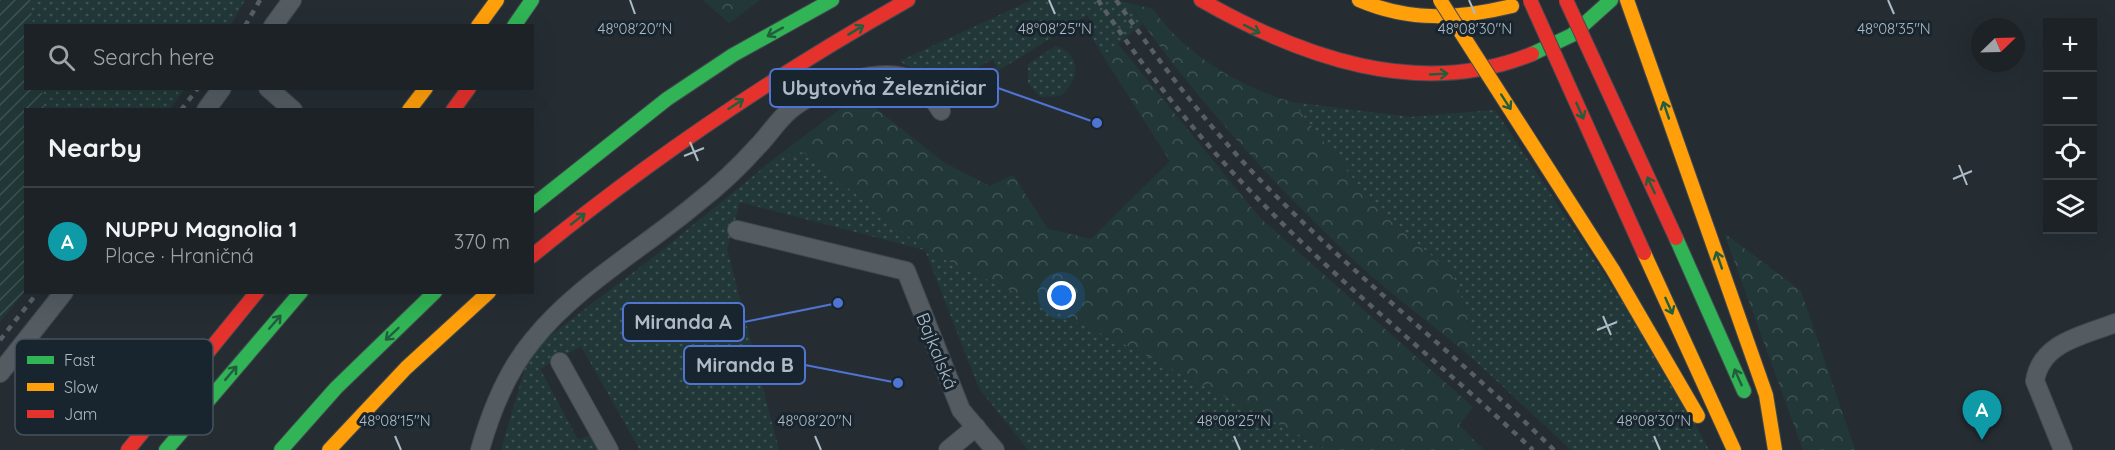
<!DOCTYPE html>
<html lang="en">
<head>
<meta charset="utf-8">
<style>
	body { margin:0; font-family:Quicksand,sans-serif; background:#252a2e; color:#f1f3f6 }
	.controls { position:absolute; right:18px; top:18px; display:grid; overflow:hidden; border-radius:0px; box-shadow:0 6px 24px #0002 }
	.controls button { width:54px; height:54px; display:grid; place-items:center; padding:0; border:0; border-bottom:2px solid #3a3f43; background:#1c2226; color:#f1f3f6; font:30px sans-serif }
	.compass { position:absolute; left:1971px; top:18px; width:54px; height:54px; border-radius:50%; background:#1c2226; box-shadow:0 6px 24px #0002; rotate:67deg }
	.you { position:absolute; left:1062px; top:296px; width:21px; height:21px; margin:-15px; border:4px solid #fff; border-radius:50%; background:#1a73e8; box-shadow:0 0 0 9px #1a73e833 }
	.badge { display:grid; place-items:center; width:39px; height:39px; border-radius:50%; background:#7d8993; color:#fff; font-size:20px; font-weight:700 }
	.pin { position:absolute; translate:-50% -50px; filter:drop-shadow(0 2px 3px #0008) }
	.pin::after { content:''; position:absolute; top:32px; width:21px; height:18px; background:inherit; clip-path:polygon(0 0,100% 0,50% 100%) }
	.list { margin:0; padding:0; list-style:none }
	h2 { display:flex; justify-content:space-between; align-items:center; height:78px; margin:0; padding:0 24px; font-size:26px }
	h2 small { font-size:20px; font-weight:400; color:#a0a4a7 }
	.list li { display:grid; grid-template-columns:39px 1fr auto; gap:18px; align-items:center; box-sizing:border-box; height:108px; padding:0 24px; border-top:2px solid #3a3f43 }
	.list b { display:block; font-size:22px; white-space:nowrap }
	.list p { margin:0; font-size:20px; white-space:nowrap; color:#a0a4a7 }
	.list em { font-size:20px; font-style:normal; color:#a0a4a7 }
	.icon { flex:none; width:33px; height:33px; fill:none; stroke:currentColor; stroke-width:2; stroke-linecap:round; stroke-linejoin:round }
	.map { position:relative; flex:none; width:2115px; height:450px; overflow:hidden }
	.search { position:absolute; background:#1c2226; box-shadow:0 6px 24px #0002; left:24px; top:24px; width:510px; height:66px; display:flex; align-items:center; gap:15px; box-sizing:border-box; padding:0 21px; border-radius:0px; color:#a0a4a7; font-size:22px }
	.panel { position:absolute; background:#1c2226; box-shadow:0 6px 24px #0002; left:24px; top:108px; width:510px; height:186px; border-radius:0px }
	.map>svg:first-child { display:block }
	.grass { fill:url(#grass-dots) }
	.forest { fill:url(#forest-crowns) }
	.garden { fill:url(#garden-furrows) }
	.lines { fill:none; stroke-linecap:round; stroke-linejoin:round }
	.street-casing { stroke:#42494e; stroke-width:20 }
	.fast-casing { stroke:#42494e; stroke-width:16 }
	.slow-casing { stroke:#42494e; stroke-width:16 }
	.jam-casing { stroke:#42494e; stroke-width:16 }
	.street { stroke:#545c62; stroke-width:18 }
	.fast { stroke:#30b455; stroke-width:14 }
	.slow { stroke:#ff9f0a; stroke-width:14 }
	.jam { stroke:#e5322d; stroke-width:14 }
	.rail { stroke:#585f64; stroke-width:4.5; stroke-dasharray:6 6; stroke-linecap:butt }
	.slow-bridge-casing { stroke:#41494f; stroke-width:16; stroke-linecap:butt }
	.jam-bridge-casing { stroke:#41494f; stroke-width:16; stroke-linecap:butt }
	.slow-bridge { stroke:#ff9f0a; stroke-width:14 }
	.jam-bridge { stroke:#e5322d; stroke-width:14 }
	.oneway { stroke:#225e3e }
	.ticks { fill:none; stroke:#adbbc6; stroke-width:2 }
	.labels { text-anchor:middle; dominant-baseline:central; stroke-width:6; stroke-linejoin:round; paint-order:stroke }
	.street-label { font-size:18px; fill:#adbbc6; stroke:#18252e }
	.key { fill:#18252e; stroke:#45525c; stroke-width:1.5 }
	.key-label { font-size:16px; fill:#adbbc6 }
	.ticks-label { font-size:15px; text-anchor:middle; fill:#adbbc6; stroke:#18252e; stroke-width:6; stroke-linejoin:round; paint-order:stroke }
	.leader { fill:none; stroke:#4f74d2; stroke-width:2 }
	.callout-dot { fill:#4f74d2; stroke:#18252e; stroke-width:2 }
	.callout { fill:#18252e; stroke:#4f74d2; stroke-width:2 }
	.callout-label { font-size:20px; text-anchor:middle; font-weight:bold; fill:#adbbc6 }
</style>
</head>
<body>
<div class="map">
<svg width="2115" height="450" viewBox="0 0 2115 450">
	<defs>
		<pattern id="grass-dots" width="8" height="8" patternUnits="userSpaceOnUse" patternTransform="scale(1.5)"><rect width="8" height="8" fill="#223838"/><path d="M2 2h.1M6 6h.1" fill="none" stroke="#3f5353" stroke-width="1.8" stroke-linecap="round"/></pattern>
		<pattern id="forest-crowns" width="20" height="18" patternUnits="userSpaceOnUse" patternTransform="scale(1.5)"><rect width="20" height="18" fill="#223838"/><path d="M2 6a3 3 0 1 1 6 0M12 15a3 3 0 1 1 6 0" fill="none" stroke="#3f5353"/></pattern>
		<pattern id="garden-furrows" width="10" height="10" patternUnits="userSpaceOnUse" patternTransform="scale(1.5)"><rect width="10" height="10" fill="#223838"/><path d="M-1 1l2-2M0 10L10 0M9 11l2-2" fill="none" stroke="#3f5353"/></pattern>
	</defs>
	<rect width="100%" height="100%" fill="#252d33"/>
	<g class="grass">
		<path d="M30 0H245L230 26 33 25Z"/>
		<path d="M1032 0H1117L1128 3 1142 24 1103 56 1087 28 1092 24 1087 15 998 71 993 59 940 89 900 61Z"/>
		<path d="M1056 46C1082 54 1080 81 1060 96L1040 97 1028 83V64Z"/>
		<path d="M42 89H185L169 110 44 109Z"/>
		<path d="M1292 102 1410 117 1495 110 1664 365 1709 450H1571L1470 356 1473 341 1469 318 1452 273 1379 211Z"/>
		<path d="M803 152 927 251 1128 346 1328 450H1028L979 388 925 250 740 202 727 249 779 450H640L581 346 540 369 578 440 590 435 598 450H501L530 351 660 252 779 155Z"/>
	</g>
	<g class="forest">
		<path d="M703 0H760L729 23Z"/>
		<path d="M1128 3 1153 9C1184 54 1240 87 1292 102L1379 211 1452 273 1469 318 1473 341 1470 356C1433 325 1393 296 1357 263 1273 184 1195 98 1128 3Z"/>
		<path d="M1117 43 1260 218 1473 407 1459 425 1484 450H1328L1128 346 927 251 803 152 779 155 859 95 943 162 990 186 1013 175 1048 229 1091 239 1170 161 1103 56Z"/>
		<path d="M1724 233 1801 291 1855 450H1803Z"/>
	</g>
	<path class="garden" d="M0 0H30L33 25 26 26V88L42 89 44 109 26 110 25 291 0 322Z"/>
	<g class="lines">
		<defs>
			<g id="street">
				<path d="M273 26 292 0"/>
				<path d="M268 88 293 110"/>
				<path d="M206 110 222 88"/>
				<path d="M737 230 906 271 961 410 995 450"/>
				<path d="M560 362 609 450"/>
				<path d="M0 373 64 292"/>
				<path d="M480 450C491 411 507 371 533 340 576 286 645 247 697 203 719 186 739 167 757 147 769 135 777 121 790 110 817 88 881 64 914 81 926 87 934 100 941 111"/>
				<path d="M948 450 976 427"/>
				<path d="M2063 450 2035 381C2041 342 2083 336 2115 323"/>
			</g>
			<g id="fast">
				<path d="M514 26 532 0"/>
				<path d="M1532 54 1572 35 1611 0"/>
				<path d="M532 206 667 99 733 55 832 0"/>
				<path d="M1676 238 1744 391"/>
				<path d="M166 450 301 292"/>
				<path d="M281 450 336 388 435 292"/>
			</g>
			<g id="slow">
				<path d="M1359 0C1410 22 1459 19 1512 6"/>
				<path d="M1627 0 1766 395 1775 450"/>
				<path d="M478 26 497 0"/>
				<path d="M409 110 426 88"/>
				<path d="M1644 253 1734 450"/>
				<path d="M1613 270 1698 416"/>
				<path d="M329 450 406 368 489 292"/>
			</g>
			<g id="jam">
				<path d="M1201 0C1301 57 1419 100 1532 54"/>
				<path d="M453 110 469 88"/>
				<path d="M532 256C650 159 775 75 908 0"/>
				<path d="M128 450 257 292"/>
			</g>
		</defs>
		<use href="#street" class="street-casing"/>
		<use href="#fast" class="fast-casing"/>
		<use href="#slow" class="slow-casing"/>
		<use href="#jam" class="jam-casing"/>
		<use href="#street" class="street"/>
		<use href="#fast" class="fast"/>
		<use href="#slow" class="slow"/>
		<use href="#jam" class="jam"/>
		<g class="rail">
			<path d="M1098 0C1147 73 1201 142 1264 205 1349 292 1445 367 1533 450"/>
			<path d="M1116 0C1165 70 1216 137 1276 196 1365 285 1465 362 1554 450"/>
			<path d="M245 26 260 0"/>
			<path d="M181 110 198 88"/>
			<path d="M0 340 38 292"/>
		</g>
		<defs>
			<path id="slow-bridge" d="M1440 0 1613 270"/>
			<g id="jam-bridge">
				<path d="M1530 0 1644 253"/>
				<path d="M1566 0 1676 238"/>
			</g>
		</defs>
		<use href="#slow-bridge" class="slow-bridge-casing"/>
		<use href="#jam-bridge" class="jam-bridge-casing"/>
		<use href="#slow-bridge" class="slow-bridge"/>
		<use href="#jam-bridge" class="jam-bridge"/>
	</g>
	<defs><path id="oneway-shaft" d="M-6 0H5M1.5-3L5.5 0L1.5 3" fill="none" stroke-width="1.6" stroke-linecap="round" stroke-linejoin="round" transform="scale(1.5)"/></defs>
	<g class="oneway">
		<use href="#oneway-shaft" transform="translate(1252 29) rotate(27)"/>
		<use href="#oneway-shaft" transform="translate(856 30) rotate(-31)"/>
		<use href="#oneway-shaft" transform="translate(775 32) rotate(151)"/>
		<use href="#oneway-shaft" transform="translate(1439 74) rotate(-3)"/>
		<use href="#oneway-shaft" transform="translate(1506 102) rotate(57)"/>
		<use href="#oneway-shaft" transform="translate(736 104) rotate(-33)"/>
		<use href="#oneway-shaft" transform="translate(1666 110) rotate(-109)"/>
		<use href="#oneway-shaft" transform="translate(1580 111) rotate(66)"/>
		<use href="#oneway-shaft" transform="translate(1651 185) rotate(-115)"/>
		<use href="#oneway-shaft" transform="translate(578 219) rotate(-38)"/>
		<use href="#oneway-shaft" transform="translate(1719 260) rotate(-109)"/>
		<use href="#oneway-shaft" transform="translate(1669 306) rotate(66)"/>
		<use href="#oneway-shaft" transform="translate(275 322) rotate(-49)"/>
		<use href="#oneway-shaft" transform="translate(392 334) rotate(137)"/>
		<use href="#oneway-shaft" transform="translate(231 373) rotate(-50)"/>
		<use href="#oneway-shaft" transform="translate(1738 377) rotate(-114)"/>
	</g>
	<path class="ticks" d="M630 0 635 14M1049 0 1055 14M1469 0 1475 14M1888 0 1894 14M690 142 698 161M684 156 704 148M1959 165 1967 185M1953 179 1972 171M1603 316 1611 335M1597 330 1617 322M395 436 401 450M815 436 821 450M1234 436 1240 450M1654 436 1660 450"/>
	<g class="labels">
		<g class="street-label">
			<text transform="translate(937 351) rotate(68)">Bajkalská</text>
		</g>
	</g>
	<rect x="15" y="339" width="198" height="96" rx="9" class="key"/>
	<rect x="27" y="356" width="27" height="8" fill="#30b455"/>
	<rect x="27" y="383" width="27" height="8" fill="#ff9f0a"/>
	<rect x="27" y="410" width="27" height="8" fill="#e5322d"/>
	<g class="key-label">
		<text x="64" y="366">Fast</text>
		<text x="64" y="393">Slow</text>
		<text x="64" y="420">Jam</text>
	</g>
	<g class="ticks-label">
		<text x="635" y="34">48°08'20"N</text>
		<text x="1055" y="34">48°08'25"N</text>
		<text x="1475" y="34">48°08'30"N</text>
		<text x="1894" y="34">48°08'35"N</text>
		<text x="395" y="426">48°08'15"N</text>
		<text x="815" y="426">48°08'20"N</text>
		<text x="1234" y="426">48°08'25"N</text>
		<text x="1654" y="426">48°08'30"N</text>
	</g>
	<path class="leader" d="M1097 123L998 88M838 303L744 322M898 383L805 365"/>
	<g class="callout-dot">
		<circle cx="1097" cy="123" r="6"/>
		<circle cx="838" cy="303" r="6"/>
		<circle cx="898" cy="383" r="6"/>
	</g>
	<g class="callout">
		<rect x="770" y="69" width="228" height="38" rx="6"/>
		<rect x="623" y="303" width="121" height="38" rx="6"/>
		<rect x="684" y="346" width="121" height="38" rx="6"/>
	</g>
	<g class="callout-label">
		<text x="884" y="95">Ubytovňa Železničiar</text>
		<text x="683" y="329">Miranda A</text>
		<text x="745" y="372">Miranda B</text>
	</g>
</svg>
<div class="controls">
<button>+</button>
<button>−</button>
<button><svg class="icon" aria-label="locate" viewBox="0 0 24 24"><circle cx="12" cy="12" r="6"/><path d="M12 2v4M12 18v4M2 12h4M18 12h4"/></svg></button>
<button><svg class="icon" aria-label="layers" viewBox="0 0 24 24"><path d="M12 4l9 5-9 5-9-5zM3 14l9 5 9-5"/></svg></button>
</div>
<svg class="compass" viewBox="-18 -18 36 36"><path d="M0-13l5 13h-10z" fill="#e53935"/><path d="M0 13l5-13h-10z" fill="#a0a4a7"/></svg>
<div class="you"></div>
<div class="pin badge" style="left:1982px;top:440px;background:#0f9aa8">A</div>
<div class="search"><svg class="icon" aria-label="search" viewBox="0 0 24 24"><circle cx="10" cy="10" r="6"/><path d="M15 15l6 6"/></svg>Search here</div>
<section class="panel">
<h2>Nearby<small></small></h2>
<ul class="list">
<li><span class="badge" style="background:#0f9aa8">A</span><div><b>NUPPU Magnolia 1</b><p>Place · Hraničná</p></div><em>370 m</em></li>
</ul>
</section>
</div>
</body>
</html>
